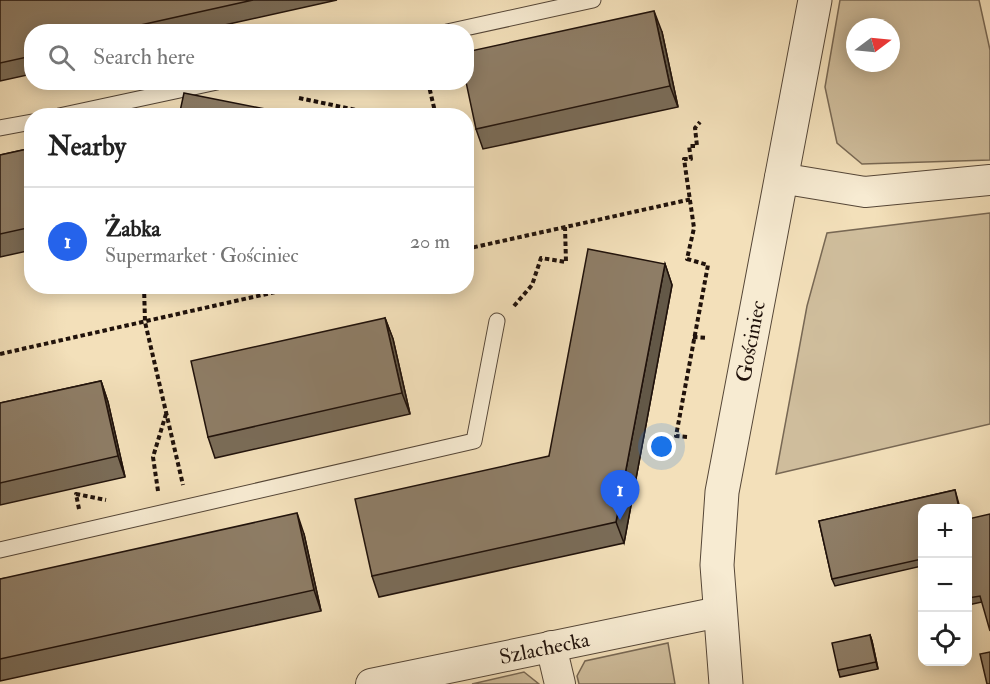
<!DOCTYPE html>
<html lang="en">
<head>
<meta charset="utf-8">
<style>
	body { margin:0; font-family:"IM FELL Double Pica",serif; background:#f2f2f2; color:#222 }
	.controls { position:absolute; right:18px; bottom:18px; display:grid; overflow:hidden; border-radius:12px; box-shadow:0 3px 15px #0003 }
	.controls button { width:54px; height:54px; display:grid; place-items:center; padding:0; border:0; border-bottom:2px solid #e0e0e0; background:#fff; color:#222; font:30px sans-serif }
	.compass { position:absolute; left:846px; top:18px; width:54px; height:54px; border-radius:50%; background:#fff; box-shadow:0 3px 15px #0003; rotate:74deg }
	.you { position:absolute; left:662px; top:447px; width:21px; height:21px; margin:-15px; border:4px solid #fff; border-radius:50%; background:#1a73e8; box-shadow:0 0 0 9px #1a73e833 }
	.badge { display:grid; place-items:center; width:39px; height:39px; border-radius:50%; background:#2563eb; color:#fff; font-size:20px; font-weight:700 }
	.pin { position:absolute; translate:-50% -50px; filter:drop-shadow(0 2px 3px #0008) }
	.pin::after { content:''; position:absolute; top:32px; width:21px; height:18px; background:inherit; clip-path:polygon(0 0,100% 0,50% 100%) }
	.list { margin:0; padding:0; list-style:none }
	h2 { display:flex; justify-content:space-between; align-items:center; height:78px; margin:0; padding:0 24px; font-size:26px }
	h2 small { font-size:20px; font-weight:400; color:#767676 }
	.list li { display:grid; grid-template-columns:39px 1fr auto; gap:18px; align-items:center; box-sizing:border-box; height:108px; padding:0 24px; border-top:2px solid #e0e0e0 }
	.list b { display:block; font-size:22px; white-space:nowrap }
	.list p { margin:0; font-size:20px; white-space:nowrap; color:#767676 }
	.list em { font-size:20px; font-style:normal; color:#767676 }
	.icon { flex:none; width:33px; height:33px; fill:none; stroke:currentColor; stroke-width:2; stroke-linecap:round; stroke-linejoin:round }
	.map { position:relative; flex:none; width:990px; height:684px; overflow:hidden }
	.search { position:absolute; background:#fff; box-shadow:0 3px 15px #0003; left:24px; top:24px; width:450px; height:66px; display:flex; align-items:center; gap:15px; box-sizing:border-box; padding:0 21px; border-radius:24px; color:#767676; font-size:22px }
	.panel { position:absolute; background:#fff; box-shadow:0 3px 15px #0003; left:24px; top:108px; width:450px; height:186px; border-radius:24px }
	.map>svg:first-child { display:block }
	.green { fill:#cfbd9c; stroke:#786854; stroke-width:1.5; fill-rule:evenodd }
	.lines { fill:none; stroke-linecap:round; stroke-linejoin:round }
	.service-casing { stroke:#554637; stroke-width:17 }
	.minor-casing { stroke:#554637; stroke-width:32 }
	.tertiary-casing { stroke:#554637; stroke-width:35 }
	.path { stroke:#20120b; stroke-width:4; stroke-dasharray:4.5 3; stroke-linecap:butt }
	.service { stroke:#f7ebd2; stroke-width:15 }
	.minor { stroke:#f7ebd2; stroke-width:30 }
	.tertiary { stroke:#f7ebd2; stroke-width:33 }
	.wall { fill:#7a6c58; stroke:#20120b; stroke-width:1.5 }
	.shaded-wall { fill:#635847; stroke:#20120b; stroke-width:1.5 }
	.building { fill:#8e7d66; stroke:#20120b; stroke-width:1.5 }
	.labels { text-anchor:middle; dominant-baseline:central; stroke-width:4.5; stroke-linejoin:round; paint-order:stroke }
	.street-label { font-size:21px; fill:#20120b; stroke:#f7ebd2 }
</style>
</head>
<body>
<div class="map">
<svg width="990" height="684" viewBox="0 0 990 684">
	<rect width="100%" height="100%" fill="#f3e0ba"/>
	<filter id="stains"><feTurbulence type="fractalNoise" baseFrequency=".00333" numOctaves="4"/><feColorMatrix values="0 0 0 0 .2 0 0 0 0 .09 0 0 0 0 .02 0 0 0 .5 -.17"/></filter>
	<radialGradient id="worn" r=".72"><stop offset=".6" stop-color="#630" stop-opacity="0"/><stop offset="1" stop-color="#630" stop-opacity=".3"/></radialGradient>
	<g class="green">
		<path d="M840 0H979L990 50V160L862 164 837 143 825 87ZM855 27H891V63H855Z"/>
		<path d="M990 213V424L776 474 807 306 827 233Z"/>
		<path d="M668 643 675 684H579L577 676 585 661Z"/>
		<path d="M524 672 539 684H472Z"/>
	</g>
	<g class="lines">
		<defs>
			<g id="service">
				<path d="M447 32 593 0"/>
				<path d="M59 116 217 82"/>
				<path d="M0 128 32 122"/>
				<path d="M0 550 474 441 497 321"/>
			</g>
			<g id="minor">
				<path d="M780 178 865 192 990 180"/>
				<path d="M551 646 560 684"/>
				<path id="s1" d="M371 684 719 612"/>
			</g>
			<g id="tertiary">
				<path id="s2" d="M726 684 717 565 722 492 815 0"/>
			</g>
		</defs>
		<use href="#service" class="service-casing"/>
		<use href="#minor" class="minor-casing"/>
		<use href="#tertiary" class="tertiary-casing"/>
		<g class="path">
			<path d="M428 82 436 116"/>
			<path d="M299 98 385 116"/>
			<path d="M466 249 692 199"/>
			<path d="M144 286 145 322 183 485"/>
			<path d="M514 306 532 285 541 258 566 262 565 227"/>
			<path d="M693 337 707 338"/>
			<path d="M0 354 302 286"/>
			<path d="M687 437 676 436 708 265 687 259 694 228 684 159H691L689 146H697L695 128 700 122"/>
			<path d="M158 491 153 457 166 414"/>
			<path d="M79 509 76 494 106 500"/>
		</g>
		<use href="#service" class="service"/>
		<use href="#minor" class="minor"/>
		<use href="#tertiary" class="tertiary"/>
	</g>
	<g class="wall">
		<path d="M0 0H337L193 32H32V74L0 81Z"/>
		<path d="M662 32 678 107 483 149 476 129Z"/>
		<path d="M32 148V250L0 257V155Z"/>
		<path d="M665 264 672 285 624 543 379 597 372 576 549 456Z"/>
		<path d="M385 318 393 339 410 414 215 458 208 437Z"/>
		<path d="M101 381 108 402 125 477 0 505V403Z"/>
		<path d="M955 490 960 508H922V566L835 586 832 579 819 521Z"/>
		<path d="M968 519 982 602 968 605Z"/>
		<path d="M304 534 321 611 0 681V579Z"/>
		<path d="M870 635 872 641 878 669 840 677 838 670Z"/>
	</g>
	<g class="shaded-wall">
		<path d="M654 11 662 32 678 107 670 86Z"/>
		<path d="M665 264 672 285 624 543 616 522Z"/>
		<path d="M385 318 393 339 410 414 402 393Z"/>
		<path d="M101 381 108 402 125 477 118 456Z"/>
		<path d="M297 513 304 534 321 611 314 590Z"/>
		<path d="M870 635 872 641 878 669 876 662Z"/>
	</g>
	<g class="building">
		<path d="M0 0H253L109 32H32V56L0 63Z"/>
		<path d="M654 11 670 86 476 129 466 82V52Z"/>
		<path d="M184 93 301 116H179Z"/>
		<path d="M32 148V227L0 234V155Z"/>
		<path d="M588 249 665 264 616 522 372 576 355 499 549 456Z"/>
		<path d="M385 318 402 393 208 437 191 361Z"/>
		<path d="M101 381 118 456 0 483V403Z"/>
		<path d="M955 490 959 508H922V559L832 579 819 521Z"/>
		<path d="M297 513 314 590 0 659V579Z"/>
		<path d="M990 514V631L980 596 968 598V519Z"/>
		<path d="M870 635 876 662 838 670 832 643Z"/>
		<path d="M990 652V684H987L980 654Z"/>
	</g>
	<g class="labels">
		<g class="street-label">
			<text stroke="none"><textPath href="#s2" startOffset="346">Gościniec</textPath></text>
			<text stroke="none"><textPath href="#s1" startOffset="177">Szlachecka</textPath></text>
		</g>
	</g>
	<rect width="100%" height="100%" filter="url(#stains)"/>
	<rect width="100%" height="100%" fill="url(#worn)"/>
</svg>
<div class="controls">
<button>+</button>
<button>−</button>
<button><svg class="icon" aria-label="locate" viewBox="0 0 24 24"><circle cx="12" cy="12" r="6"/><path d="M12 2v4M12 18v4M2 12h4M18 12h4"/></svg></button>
</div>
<svg class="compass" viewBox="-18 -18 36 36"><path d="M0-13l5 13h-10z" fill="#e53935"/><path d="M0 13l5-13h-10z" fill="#767676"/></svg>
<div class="you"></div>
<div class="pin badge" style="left:620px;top:520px">1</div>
<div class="search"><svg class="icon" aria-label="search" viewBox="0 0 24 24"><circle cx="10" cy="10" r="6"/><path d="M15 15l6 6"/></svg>Search here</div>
<section class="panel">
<h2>Nearby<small></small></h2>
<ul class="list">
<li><span class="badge">1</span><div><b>Żabka</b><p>Supermarket · Gościniec</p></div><em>20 m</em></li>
</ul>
</section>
</div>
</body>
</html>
